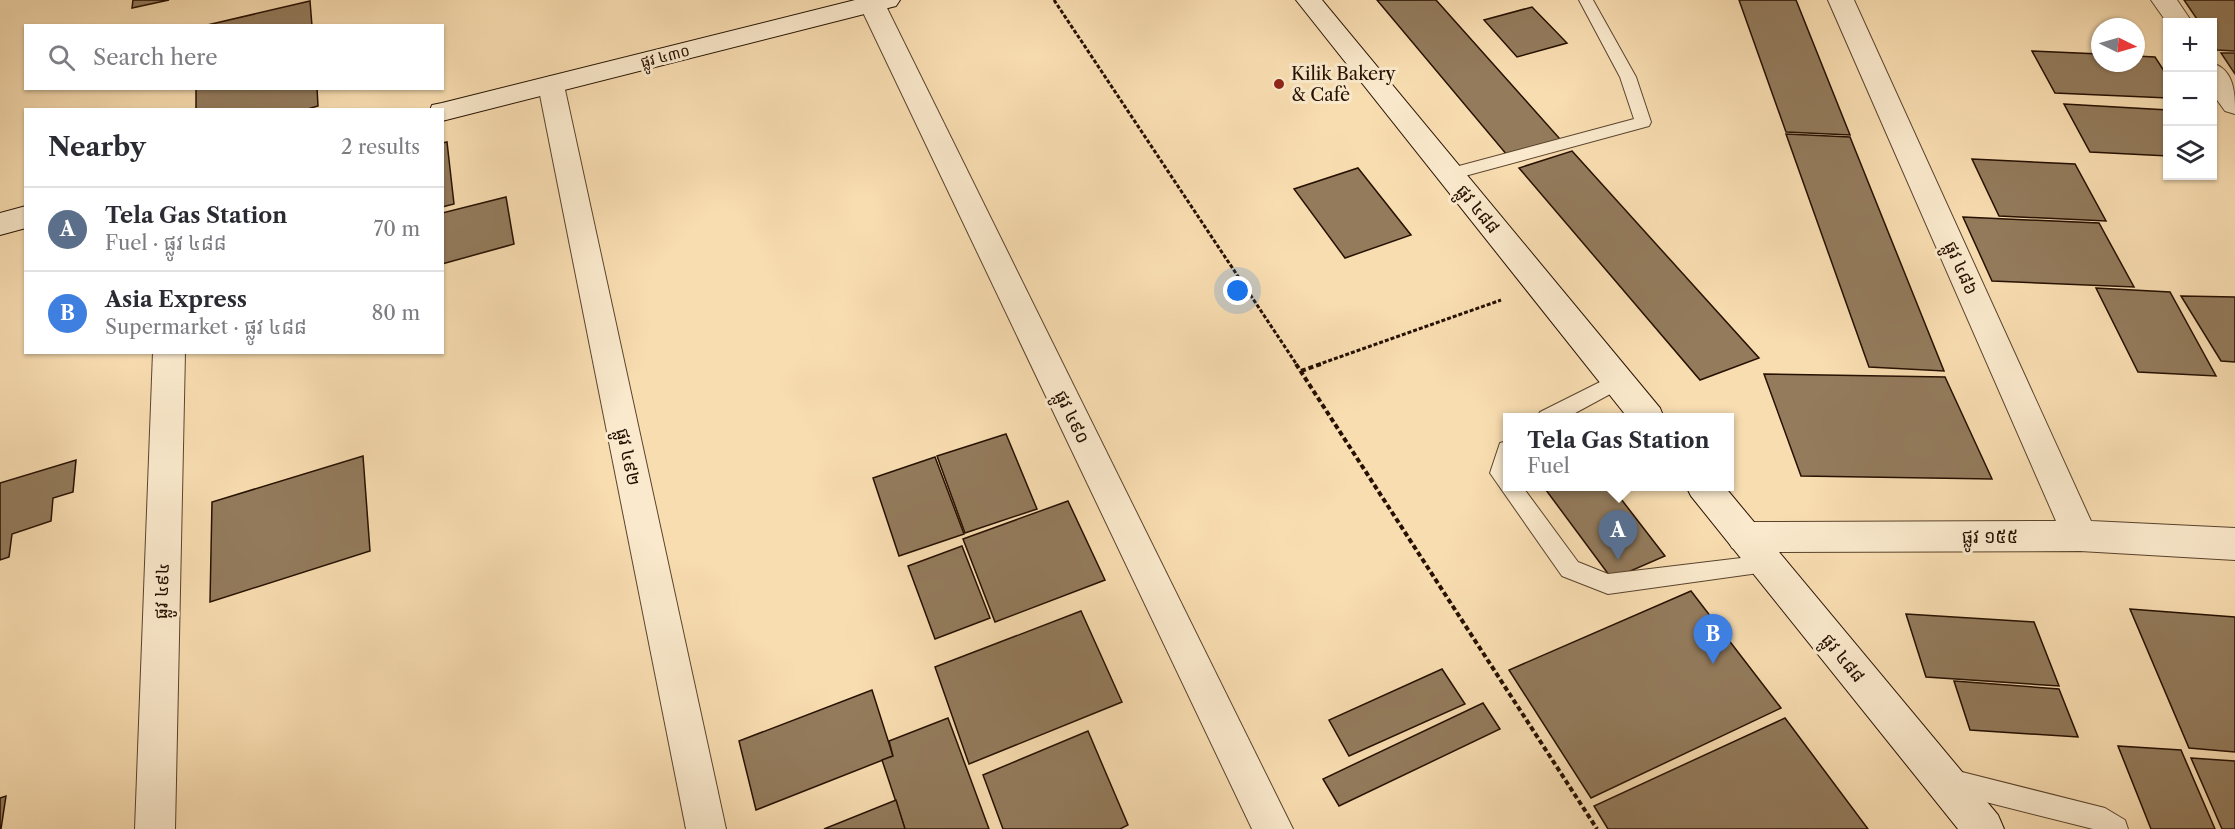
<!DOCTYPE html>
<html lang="en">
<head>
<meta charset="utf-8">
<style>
	body { margin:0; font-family:"Libre Caslon Text","Noto Sans Khmer",serif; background:#f2f2f3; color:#2b2b33 }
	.controls { position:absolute; right:18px; top:18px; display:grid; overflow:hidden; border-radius:0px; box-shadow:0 2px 4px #0004 }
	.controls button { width:54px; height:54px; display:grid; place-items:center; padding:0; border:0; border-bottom:2px solid #e1e1e2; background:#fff; color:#2b2b33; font:30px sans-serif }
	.compass { position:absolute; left:2091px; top:18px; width:54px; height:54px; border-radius:50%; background:#fff; box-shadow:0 2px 4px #0004; rotate:95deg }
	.you { position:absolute; left:1238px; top:291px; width:21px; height:21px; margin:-15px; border:4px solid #fff; border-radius:50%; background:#1a73e8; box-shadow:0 0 0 9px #1a73e833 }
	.badge { display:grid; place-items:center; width:39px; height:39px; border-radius:50%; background:#0b8043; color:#fff; font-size:20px; font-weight:700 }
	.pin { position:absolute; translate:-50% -50px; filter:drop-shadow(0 2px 3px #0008) }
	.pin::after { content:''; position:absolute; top:32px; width:21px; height:18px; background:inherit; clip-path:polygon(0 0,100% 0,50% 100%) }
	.popup { position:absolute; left:1503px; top:413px; width:231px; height:78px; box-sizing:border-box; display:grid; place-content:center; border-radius:0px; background:#fff; filter:drop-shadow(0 2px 4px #0005); font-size:20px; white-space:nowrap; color:#7c7c81 }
	.popup b { font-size:22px; color:#2b2b33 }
	.popup::after { content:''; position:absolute; left:50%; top:100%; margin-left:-12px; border:12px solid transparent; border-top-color:#fff }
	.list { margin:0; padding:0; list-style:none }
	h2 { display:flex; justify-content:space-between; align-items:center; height:78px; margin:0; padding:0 24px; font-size:26px }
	h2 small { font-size:20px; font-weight:400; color:#7c7c81 }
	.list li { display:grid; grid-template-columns:39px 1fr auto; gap:18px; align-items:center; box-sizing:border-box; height:84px; padding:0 24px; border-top:2px solid #e1e1e2 }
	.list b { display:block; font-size:22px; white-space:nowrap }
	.list p { margin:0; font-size:20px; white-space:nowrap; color:#7c7c81 }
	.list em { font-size:20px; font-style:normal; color:#7c7c81 }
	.icon { flex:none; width:33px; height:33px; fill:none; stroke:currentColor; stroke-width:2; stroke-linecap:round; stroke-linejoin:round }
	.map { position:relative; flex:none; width:2235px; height:829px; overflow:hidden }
	.search { position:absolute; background:#fff; box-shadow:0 2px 4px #0004; left:24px; top:24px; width:420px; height:66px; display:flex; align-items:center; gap:15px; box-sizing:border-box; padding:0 21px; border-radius:0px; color:#7c7c81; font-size:22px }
	.panel { position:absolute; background:#fff; box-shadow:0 2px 4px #0004; left:24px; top:108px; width:420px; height:246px; border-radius:0px }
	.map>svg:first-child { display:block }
	.building { fill:#937b5c; stroke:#261000; stroke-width:1.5 }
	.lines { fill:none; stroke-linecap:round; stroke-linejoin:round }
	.lane-casing { stroke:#5a432c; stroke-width:2 }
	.street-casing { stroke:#5a432c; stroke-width:2 }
	.secondary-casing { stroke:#261000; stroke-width:2 }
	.path-far1 { stroke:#261000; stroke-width:3; stroke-dasharray:4 2; stroke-linecap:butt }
	.path { stroke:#261000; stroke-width:4; stroke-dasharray:5 3; stroke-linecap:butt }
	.lane { fill:#fae9cc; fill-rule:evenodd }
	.street { fill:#fae9cc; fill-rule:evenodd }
	.secondary { fill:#fae9cc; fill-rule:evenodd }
	.poi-dot { fill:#8f2418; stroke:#fae9cc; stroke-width:2 }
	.labels { text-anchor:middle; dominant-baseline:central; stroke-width:6; stroke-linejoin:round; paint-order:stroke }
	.far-street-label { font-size:15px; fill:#261000; stroke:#fae9cc }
	.poi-label { font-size:18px; fill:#261000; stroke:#fae9cc; text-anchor:start }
	.street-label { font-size:18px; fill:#261000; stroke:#fae9cc }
</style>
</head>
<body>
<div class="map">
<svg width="2235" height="829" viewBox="0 0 2235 829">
	<rect width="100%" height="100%" fill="#f8ddb1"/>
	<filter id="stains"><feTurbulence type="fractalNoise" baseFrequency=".00333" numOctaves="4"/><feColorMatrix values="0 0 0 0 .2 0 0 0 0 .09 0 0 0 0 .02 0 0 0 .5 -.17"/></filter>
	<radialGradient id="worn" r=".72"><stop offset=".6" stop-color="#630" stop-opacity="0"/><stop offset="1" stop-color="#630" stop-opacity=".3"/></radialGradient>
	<g class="building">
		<path d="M133 0H169L132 8Z"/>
		<path d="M1377 0H1436L1560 139 1507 155Z"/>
		<path d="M1739 0H1796L1850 135 1786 132Z"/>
		<path d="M2184 0H2235V51L2217 50 2212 43V22H2199Z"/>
		<path d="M310 1 312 26H203Z"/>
		<path d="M1532 7 1567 43 1517 57 1484 20Z"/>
		<path d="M2032 51 2100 54V63H2136V56L2155 57 2168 77V98L2055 93Z"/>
		<path d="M2221 53H2235V74Z"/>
		<path d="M196 88H317L318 106 304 110H196Z"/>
		<path d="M2064 104 2168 110V156L2090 152Z"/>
		<path d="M1786 134 1850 137 1944 371 1869 367Z"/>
		<path d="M447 142 454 204 442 207V143Z"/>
		<path d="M1572 151 1759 358 1700 380 1519 168Z"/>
		<path d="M1972 159 2075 164 2106 221 1999 216Z"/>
		<path d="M1358 168 1411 235 1345 258 1294 189Z"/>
		<path d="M506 197 514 244 442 264V213Z"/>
		<path d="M1963 217 2099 223 2134 287 1992 281Z"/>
		<path d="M2096 288 2170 292 2216 376 2138 372Z"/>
		<path d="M2181 296 2235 297V362L2221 361Z"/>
		<path d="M1764 374 1945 377 1992 479 1801 476Z"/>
		<path d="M1006 434 1037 509 965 533 937 456Z"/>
		<path d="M363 456 370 551 210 602 212 502Z"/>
		<path d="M935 457 964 534 899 556 873 478Z"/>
		<path d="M76 460 73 492 53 498 51 521 12 534 9 557 0 560V483Z"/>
		<path d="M1543 486H1611L1665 556 1612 579Z"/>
		<path d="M1068 501 1105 580 995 622 963 539Z"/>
		<path d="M962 546 990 618 935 639 908 566Z"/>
		<path d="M1691 591 1781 708 1591 798 1509 670Z"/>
		<path d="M2130 609 2235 617V752L2189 748Z"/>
		<path d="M1081 611 1122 702 969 764 935 667Z"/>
		<path d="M1906 614 2034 622 2059 686 1926 677Z"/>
		<path d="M1442 669 1465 704 1349 756 1329 720Z"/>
		<path d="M1954 681 2059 689 2078 737 1970 730Z"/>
		<path d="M872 690 893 756 756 810 739 741Z"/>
		<path d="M1483 703 1500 729 1339 806 1323 779Z"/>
		<path d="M948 718 989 829H905L882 760 893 756 889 741Z"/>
		<path d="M1785 718 1868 829H1608L1594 806Z"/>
		<path d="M1088 731 1128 825 1120 829H1003L983 775Z"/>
		<path d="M2118 746 2181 750 2215 829H2151Z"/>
		<path d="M2191 758 2235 761V829H2222Z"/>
		<path d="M6 796 1 829H0V798Z"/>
		<path d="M896 800 905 829H824Z"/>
	</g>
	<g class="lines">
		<defs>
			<g id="lane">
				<path d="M1579 0H1593L1636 77 1651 122 1649 126 1450 180 1444 178 1442 174 1444 170 1634 119 1620 77Z"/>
				<path d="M1618 373 1625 376 1628 381 1625 386 1566 418H1537L1540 412Z"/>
				<path d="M1507 441V486H1522L1578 562 1608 574 1766 555 1773 557 1777 564 1773 571 1608 594 1562 576 1490 473 1500 443Z"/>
				<path d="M1950 769 2105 808 2125 820 2128 829H2093L1950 793 1942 789 1938 781 1942 773Z"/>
			</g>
			<g id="street">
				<path d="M862 0H882L885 4 1293 829H1252L859 4Z"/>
				<path d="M1828 0H1854L2091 521 2235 528V560L2080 551 1744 552 1732 548 1726 537 1732 526 1744 522 2056 521Z"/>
				<path d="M2151 0H2177L2192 22 2168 24Z"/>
				<path d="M2212 63C2235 70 2235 94 2235 114L2225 111 2212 93Z"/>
				<path d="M551 76 560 79 564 85 726 829H686L538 85 542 79Z"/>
				<path d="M153 352H185L175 829H135Z"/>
			</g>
			<g id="secondary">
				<path d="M855 0H900L896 6 442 121V110H430L432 105 442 103Z"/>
				<path d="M1296 0H1322L1660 408 1664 418H1628Z"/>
				<path d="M26 206V228L0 235V213Z"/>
				<path d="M1686 486H1724L1998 815 2004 829H1958L1691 496Z"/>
			</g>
		</defs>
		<use href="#lane" class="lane-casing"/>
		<use href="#street" class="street-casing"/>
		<use href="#secondary" class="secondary-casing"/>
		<g class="path-far1">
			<path d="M1054 0 1297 365"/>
			<path d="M1317 365 1501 300"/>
		</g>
		<g class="path">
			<path d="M1296 364 1597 829"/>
			<path d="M1301 371 1321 364"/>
		</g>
		<use href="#lane" class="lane"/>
		<use href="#street" class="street"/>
		<use href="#secondary" class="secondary"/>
	</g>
	<circle class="poi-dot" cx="1279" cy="84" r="6"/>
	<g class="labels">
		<g class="far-street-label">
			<text transform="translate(665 56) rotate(-14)">ផ្លូវ ៤៣០</text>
		</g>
		<g class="poi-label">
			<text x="1291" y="74">Kilik Bakery<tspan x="1291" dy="21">&amp; Cafè</tspan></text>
		</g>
		<g class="street-label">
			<text transform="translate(1478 209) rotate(51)">ផ្លូវ ៤៨៨</text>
			<text transform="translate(1961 268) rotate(66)">ផ្លូវ ៤៨៦</text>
			<text transform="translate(1072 417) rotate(64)">ផ្លូវ ៤៩០</text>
			<text transform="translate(628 457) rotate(78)">ផ្លូវ ៤៩២</text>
			<text x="1990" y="537">ផ្លូវ ១៥៥</text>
			<text transform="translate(162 591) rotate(-88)">ផ្លូវ ៤៩៤</text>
			<text transform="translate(1843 658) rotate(51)">ផ្លូវ ៤៨៨</text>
		</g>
	</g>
	<rect width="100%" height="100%" filter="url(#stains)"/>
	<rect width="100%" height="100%" fill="url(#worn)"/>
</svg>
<div class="controls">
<button>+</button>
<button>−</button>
<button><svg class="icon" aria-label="layers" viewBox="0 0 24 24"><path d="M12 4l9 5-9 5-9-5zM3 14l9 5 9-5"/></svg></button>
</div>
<svg class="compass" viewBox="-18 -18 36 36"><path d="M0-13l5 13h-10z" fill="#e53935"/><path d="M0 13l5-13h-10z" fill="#7c7c81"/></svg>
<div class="you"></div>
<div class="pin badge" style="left:1618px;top:560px;background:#5c6f8a">A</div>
<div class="popup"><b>Tela Gas Station</b>Fuel</div>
<div class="pin badge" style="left:1713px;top:664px;background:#3f7fe0">B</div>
<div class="search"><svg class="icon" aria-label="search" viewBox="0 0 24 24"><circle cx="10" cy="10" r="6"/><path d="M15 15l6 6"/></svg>Search here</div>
<section class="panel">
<h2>Nearby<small>2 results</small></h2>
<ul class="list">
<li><span class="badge" style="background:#5c6f8a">A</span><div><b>Tela Gas Station</b><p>Fuel · ផ្លូវ ៤៨៨</p></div><em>70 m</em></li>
<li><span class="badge" style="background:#3f7fe0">B</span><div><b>Asia Express</b><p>Supermarket · ផ្លូវ ៤៨៨</p></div><em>80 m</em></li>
</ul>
</section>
</div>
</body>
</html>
